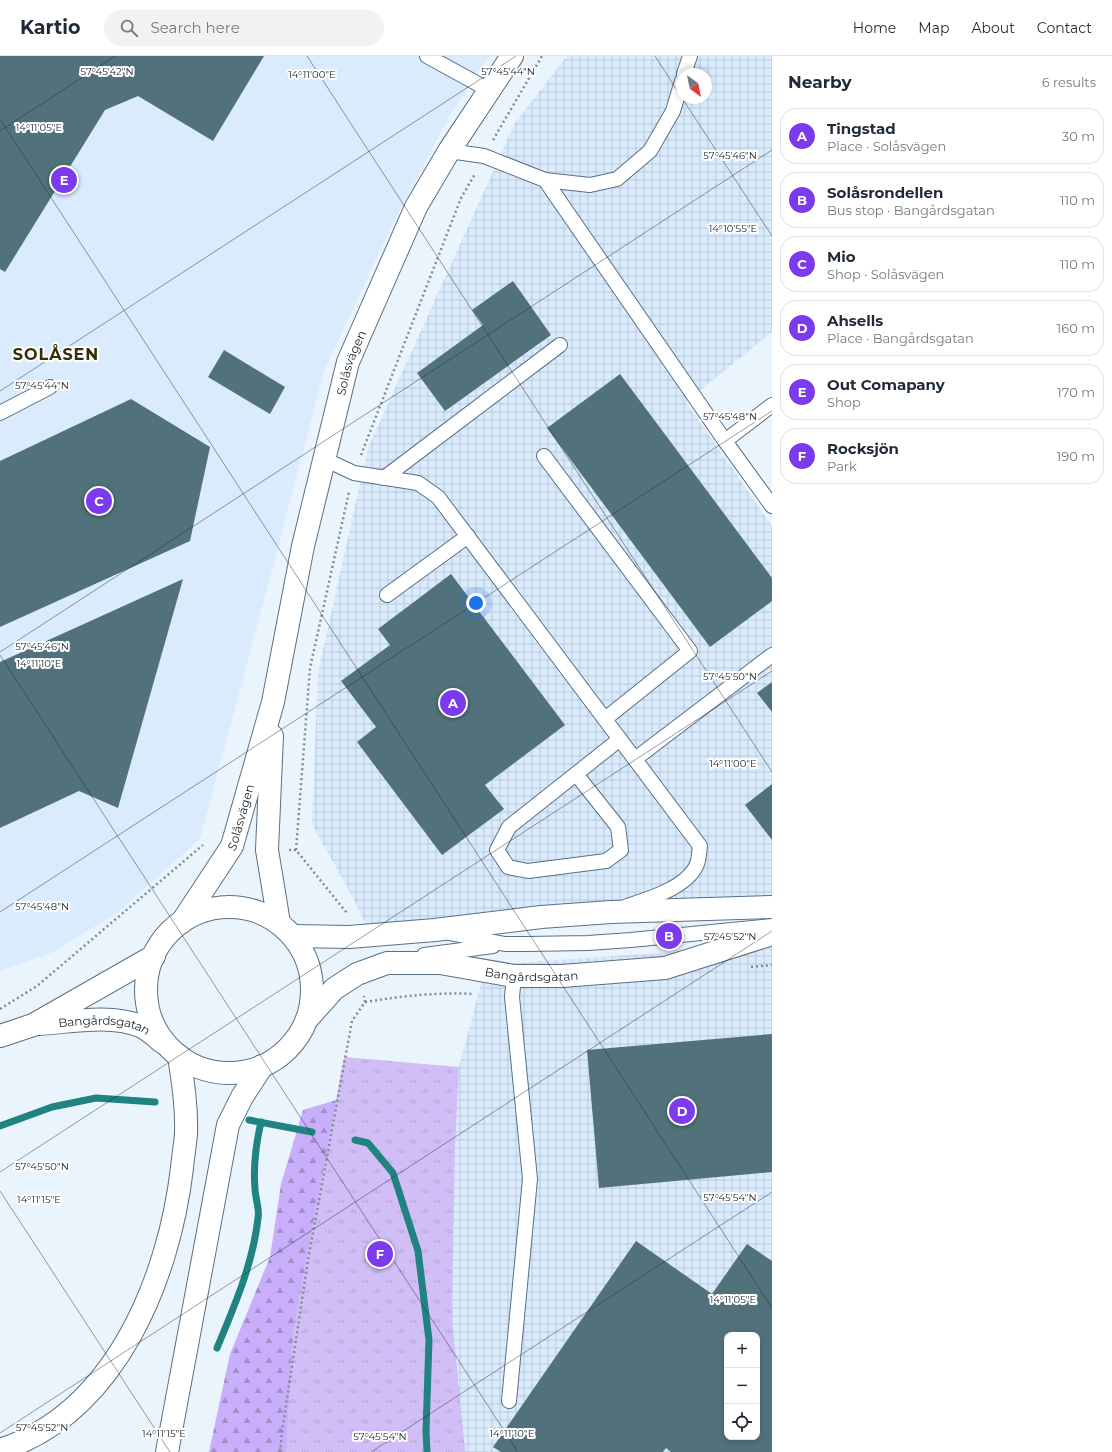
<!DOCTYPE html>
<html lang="en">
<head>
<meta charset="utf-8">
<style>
	body { margin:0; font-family:Montserrat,sans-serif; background:#f2f2f3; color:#1f2937 }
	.controls { position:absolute; right:12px; bottom:12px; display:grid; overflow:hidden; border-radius:8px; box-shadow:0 2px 6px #0003 }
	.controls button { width:36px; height:36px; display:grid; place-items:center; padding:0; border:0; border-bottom:1px solid #e0e1e3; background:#fff; color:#1f2937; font:20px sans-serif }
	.compass { position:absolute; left:676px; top:12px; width:36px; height:36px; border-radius:50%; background:#fff; box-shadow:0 2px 6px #0003; rotate:147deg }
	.you { position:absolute; left:476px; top:547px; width:14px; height:14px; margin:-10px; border:3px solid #fff; border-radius:50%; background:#1a73e8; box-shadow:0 0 0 6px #1a73e833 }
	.badge { display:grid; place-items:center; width:26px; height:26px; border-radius:50%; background:#7c3aed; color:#fff; font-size:13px; font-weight:700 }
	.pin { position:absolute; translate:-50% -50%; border:2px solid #fff; box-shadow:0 1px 4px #0006 }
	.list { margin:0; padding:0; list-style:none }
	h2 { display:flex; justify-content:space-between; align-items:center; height:52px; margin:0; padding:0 16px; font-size:17px }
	h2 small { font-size:13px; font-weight:400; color:#747a83 }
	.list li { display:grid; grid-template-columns:26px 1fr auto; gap:12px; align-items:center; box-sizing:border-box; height:56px; margin:0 8px 8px; padding:0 8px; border:1px solid #e0e1e3; border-radius:16px }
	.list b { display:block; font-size:15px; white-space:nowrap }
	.list p { margin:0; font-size:13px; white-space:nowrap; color:#747a83 }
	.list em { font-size:13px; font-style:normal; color:#747a83 }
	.icon { flex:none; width:22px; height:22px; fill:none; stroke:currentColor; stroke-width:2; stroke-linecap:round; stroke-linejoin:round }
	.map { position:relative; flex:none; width:772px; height:1396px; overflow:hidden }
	header { display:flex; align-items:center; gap:24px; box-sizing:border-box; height:56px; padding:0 20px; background:#fff; border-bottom:1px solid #e0e1e3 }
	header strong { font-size:19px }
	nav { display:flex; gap:22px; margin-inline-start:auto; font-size:14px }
	.search { width:280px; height:36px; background:#f2f2f3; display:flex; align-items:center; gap:10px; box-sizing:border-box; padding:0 14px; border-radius:22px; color:#747a83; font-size:15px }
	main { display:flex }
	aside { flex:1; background:#fff }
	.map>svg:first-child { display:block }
	.built { fill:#d9ebfc }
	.industrial { fill:url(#industrial-grid); fill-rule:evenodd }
	.forest { fill:url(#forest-firs) }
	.park { fill:url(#park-tufts) }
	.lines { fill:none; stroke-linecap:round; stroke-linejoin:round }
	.stream { stroke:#208381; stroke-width:7 }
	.building { fill:#52727b; fill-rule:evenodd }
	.lane-casing { stroke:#5a7083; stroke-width:16 }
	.secondary-casing { stroke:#5a7083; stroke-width:24 }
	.highway-casing { stroke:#5a7083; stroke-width:24 }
	.path { stroke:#818b93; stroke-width:2.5; stroke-dasharray:2 3; stroke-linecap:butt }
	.lane { stroke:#fff; stroke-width:14 }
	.secondary { stroke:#fff; stroke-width:22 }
	.highway { stroke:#fff; stroke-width:22 }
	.ticks { fill:none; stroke:#202931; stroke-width:1; stroke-opacity:0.45 }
	.labels { text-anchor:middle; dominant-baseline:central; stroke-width:4; stroke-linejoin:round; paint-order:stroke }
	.street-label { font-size:12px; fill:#202931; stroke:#fff }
	.district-label { font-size:16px; font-weight:bold; letter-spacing:1px; fill:#313005; stroke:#fff }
	.ticks-label { font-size:10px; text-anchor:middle; fill:#202931; stroke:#fff; stroke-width:4; stroke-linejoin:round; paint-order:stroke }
</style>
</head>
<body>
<header>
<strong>Kartio</strong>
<div class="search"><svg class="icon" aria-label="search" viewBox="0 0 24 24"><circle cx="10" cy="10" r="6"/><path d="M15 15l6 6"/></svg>Search here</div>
<nav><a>Home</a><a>Map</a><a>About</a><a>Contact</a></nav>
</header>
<main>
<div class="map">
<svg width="772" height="1396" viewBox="0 0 772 1396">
	<defs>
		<pattern id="industrial-grid" width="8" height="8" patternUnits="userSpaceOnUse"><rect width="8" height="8" fill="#d9ebfc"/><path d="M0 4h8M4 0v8" fill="none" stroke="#bacad8"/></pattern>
		<pattern id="forest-firs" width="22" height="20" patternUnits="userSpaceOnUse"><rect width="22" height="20" fill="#c9affb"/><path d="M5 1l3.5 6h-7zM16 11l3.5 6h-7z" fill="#a38ecc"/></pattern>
		<pattern id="park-tufts" width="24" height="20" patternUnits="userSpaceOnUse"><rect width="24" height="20" fill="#d1bef7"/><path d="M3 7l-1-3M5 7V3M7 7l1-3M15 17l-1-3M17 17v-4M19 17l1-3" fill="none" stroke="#b3a3d4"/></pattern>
	</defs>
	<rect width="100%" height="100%" fill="#eaf4fd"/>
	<path class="built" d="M0 0H489L449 61 394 165 324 315 279 488 200 783 117 857 53 896 0 915Z"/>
	<g class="industrial">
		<path d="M567 0H772V276L686 346 772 470V851L368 873 353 842 312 768 318 617 368 392 515 67ZM682 18H706V42H682Z"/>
		<path d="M772 889V1396H465L452 1264 455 1094 459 1011 486 909ZM727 1279H757V1381H727Z"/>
	</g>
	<path class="forest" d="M379 1031 452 1264 465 1396H209L230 1298 270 1201 281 1128 303 1054Z"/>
	<path class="park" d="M344 1001 459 1011 455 1094 452 1264 465 1396H286L293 1275Z"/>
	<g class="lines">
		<g class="stream">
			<path d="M249 1064 312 1076"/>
			<path d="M0 1070 52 1051 96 1042 155 1046"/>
			<path d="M355 1084 368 1087 393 1117 418 1195 429 1284 426 1375 427 1396"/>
			<path d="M217 1292C234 1251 253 1208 258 1162 260 1153 255 1142 255 1132 253 1110 256 1088 261 1066"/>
		</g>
	</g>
	<g class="building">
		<path d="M0 0H264L213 85 138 40 105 54 5 216 0 213Z"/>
		<path d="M513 225 551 279 445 355 417 317 483 269 472 254Z"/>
		<path d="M224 294 285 331 270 358 208 321Z"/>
		<path d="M620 318 772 522V545L710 591 547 372Z"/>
		<path d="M131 343 210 391 190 485 0 571V405Z"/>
		<path d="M451 518 565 669 485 729 504 753 442 799 357 686 376 671 341 625 390 589 378 573Z"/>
		<path d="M183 523 118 752 79 735 0 772V606Z"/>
		<path d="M772 626V656L757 637Z"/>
		<path d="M772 728V784L745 749Z"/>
		<path d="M772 978V1116L599 1132 587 994Z"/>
		<path d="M636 1185 712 1238 747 1188 772 1205V1396H671L666 1392 663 1396H501L493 1391ZM727 1279H757V1381H727Z"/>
	</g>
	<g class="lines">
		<defs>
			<g id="lane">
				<path d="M427 0 489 34"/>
				<path d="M684 18 690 0"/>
				<path d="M449 95 484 100 545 124 725 385 772 450"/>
				<path d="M545 124 590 129 617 123 650 95 673 55 682 25"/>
				<path d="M0 357 50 331"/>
				<path d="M725 385 772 349"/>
				<path d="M544 400 690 595 605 663"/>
				<path d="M324 403 354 417 418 427 438 441 700 790C699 796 699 803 697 808 688 831 649 843 627 850"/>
				<path d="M384 422 560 289"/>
				<path d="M387 539 468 480"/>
				<path d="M635 703 772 599"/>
				<path d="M576 718 618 771 621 794 606 805 528 815 508 811 497 794 509 771 620 683"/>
				<path d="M449 877 505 888H526L588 887 631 884 772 870"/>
				<path d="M424 899 493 890"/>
				<path d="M509 1345 530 1123 512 941 514 920"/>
			</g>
			<g id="secondary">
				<path d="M272 680 267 794 279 867"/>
				<circle cx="229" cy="934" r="83"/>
				<path id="s1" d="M182 866 232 790 273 646 303 490 348 306 416 151 449 95 512 0"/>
				<path d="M293 880 349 881 435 874 541 861 611 856 772 851"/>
				<path id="s2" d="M308 962 334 933 357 918 387 907H440L514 920H562L665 912 772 878"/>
				<path id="s3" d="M39 968C70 966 111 958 140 970 148 973 156 981 162 986"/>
				<path d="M0 980 33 969 154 900"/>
			</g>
			<g id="highway">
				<path d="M0 1394C116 1357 169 1222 182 1112 183 1101 185 1089 186 1078 187 1052 183 1026 179 1000"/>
				<path d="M167 1396 228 1069 242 1041 262 1010"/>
			</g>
		</defs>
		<use href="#lane" class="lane-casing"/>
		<use href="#secondary" class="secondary-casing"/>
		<use href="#highway" class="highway-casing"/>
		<g class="path">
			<path d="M493 84 542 0"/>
			<path d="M361 399 461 142 475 118"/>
			<path d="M289 794H296L346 856V859"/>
			<path d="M296 794 310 612 349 436"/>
			<path d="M751 911 772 909"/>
			<path d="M365 946C403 940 436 936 474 938"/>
			<path d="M0 953 37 930 203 789"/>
			<path d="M280 1396 282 1376 308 1204 352 965 365 946 364 940"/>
		</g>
		<use href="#lane" class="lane"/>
		<use href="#secondary" class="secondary"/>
		<use href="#highway" class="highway"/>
	</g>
	<path class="ticks" d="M307 0 772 716M655 0 682 42M682 42 772 180M0 63 772 1252M0 75 115 0M0 335 516 0M0 596 772 94M0 599 518 1396M0 856 772 355M0 1116 772 615M0 1135 170 1396M0 1377 772 875M371 1396 772 1136"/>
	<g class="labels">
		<g class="street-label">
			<text stroke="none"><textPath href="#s1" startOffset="589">Solåsvägen</textPath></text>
			<text stroke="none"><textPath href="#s1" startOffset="121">Solåsvägen</textPath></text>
			<text stroke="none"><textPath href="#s2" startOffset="244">Bangårdsgatan</textPath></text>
			<text stroke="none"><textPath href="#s3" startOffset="66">Bangårdsgatan</textPath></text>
		</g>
		<g class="district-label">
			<text x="56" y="298">SOLÅSEN</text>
		</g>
	</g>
	<g class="ticks-label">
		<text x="508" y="19">57°45'44"N</text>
		<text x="107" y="19">57°45'42"N</text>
		<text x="312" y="22">14°11'00"E</text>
		<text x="39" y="75">14°11'05"E</text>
		<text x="730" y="103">57°45'46"N</text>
		<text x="733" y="176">14°10'55"E</text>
		<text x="42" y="333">57°45'44"N</text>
		<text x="730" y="364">57°45'48"N</text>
		<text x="42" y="594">57°45'46"N</text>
		<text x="39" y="611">14°11'10"E</text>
		<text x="730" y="624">57°45'50"N</text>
		<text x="733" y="711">14°11'00"E</text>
		<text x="42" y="854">57°45'48"N</text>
		<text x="730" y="884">57°45'52"N</text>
		<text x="42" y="1114">57°45'50"N</text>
		<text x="730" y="1145">57°45'54"N</text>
		<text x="39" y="1147">14°11'15"E</text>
		<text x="733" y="1247">14°11'05"E</text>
		<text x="42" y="1375">57°45'52"N</text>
		<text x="164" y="1381">14°11'15"E</text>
		<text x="512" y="1381">14°11'10"E</text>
		<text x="380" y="1384">57°45'54"N</text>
	</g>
</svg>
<div class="controls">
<button>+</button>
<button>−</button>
<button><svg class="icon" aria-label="locate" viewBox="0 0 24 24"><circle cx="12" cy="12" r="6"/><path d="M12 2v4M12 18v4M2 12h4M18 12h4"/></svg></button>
</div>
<svg class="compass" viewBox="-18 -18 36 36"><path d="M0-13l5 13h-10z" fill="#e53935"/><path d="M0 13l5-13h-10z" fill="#747a83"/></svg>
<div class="you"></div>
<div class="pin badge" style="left:453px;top:647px">A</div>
<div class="pin badge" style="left:669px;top:880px">B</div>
<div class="pin badge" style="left:99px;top:445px">C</div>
<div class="pin badge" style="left:682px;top:1055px">D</div>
<div class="pin badge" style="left:64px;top:124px">E</div>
<div class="pin badge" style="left:380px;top:1198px">F</div>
</div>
<aside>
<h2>Nearby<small>6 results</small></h2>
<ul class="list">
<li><span class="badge">A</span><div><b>Tingstad</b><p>Place · Solåsvägen</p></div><em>30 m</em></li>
<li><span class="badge">B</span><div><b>Solåsrondellen</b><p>Bus stop · Bangårdsgatan</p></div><em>110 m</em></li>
<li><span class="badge">C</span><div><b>Mio</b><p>Shop · Solåsvägen</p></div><em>110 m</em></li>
<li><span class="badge">D</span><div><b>Ahsells</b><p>Place · Bangårdsgatan</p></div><em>160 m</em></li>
<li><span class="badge">E</span><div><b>Out Comapany</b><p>Shop</p></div><em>170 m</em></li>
<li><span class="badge">F</span><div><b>Rocksjön</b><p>Park</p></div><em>190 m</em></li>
</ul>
</aside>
</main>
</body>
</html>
